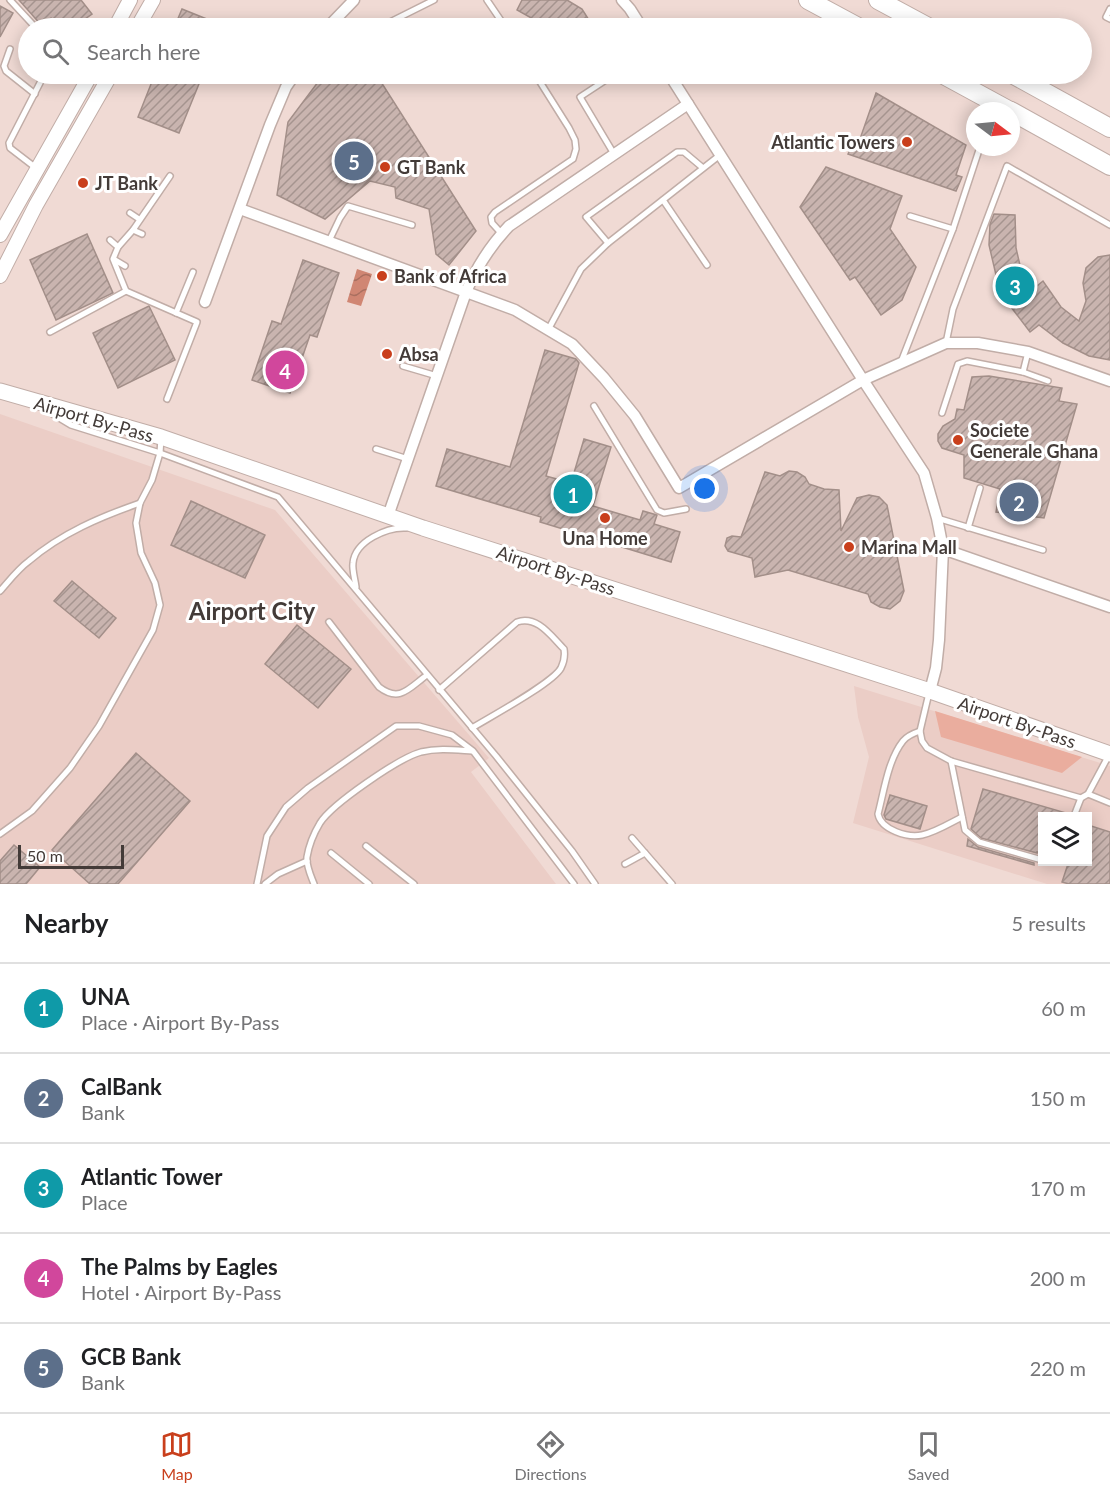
<!DOCTYPE html>
<html lang="en">
<head>
<meta charset="utf-8">
<style>
	body { margin:0; font-family:Lato,sans-serif; background:#f2f2f2; color:#202124 }
	.controls { position:absolute; right:18px; bottom:18px; display:grid; overflow:hidden; border-radius:0px; box-shadow:0 3px 15px #0003 }
	.controls button { width:54px; height:54px; display:grid; place-items:center; padding:0; border:0; border-bottom:2px solid #e0e0e0; background:#fff; color:#202124; font:30px sans-serif }
	.compass { position:absolute; left:966px; top:102px; width:54px; height:54px; border-radius:50%; background:#fff; box-shadow:0 3px 15px #0003; rotate:106deg }
	.scale { position:absolute; left:18px; bottom:15px; width:106px; box-sizing:border-box; padding-left:6px; border:3px solid #433b38; border-top:0; font-size:16px; line-height:21px; white-space:nowrap; color:#433b38; -webkit-text-stroke:4px #fff; paint-order:stroke }
	.you { position:absolute; left:705px; top:489px; width:21px; height:21px; margin:-15px; border:4px solid #fff; border-radius:50%; background:#1a73e8; box-shadow:0 0 0 9px #1a73e833 }
	.badge { display:grid; place-items:center; width:39px; height:39px; border-radius:50%; background:#c93f1c; color:#fff; font-size:20px; font-weight:700 }
	.pin { position:absolute; translate:-50% -50%; border:3px solid #fff; box-shadow:0 2px 6px #0006 }
	.list { margin:0; padding:0; list-style:none }
	h2 { display:flex; justify-content:space-between; align-items:center; height:78px; margin:0; padding:0 24px; font-size:26px }
	h2 small { font-size:20px; font-weight:400; color:#757577 }
	.list li { display:grid; grid-template-columns:39px 1fr auto; gap:18px; align-items:center; box-sizing:border-box; height:90px; padding:0 24px; border-top:2px solid #e0e0e0 }
	.list b { display:block; font-size:22px; white-space:nowrap }
	.list p { margin:0; font-size:20px; white-space:nowrap; color:#757577 }
	.list em { font-size:20px; font-style:normal; color:#757577 }
	.icon { flex:none; width:33px; height:33px; fill:none; stroke:currentColor; stroke-width:2; stroke-linecap:round; stroke-linejoin:round }
	.map { position:relative; flex:none; width:1110px; height:884px; overflow:hidden }
	.search { position:absolute; background:#fff; box-shadow:0 3px 15px #0003; left:18px; right:18px; top:18px; height:66px; display:flex; align-items:center; gap:15px; box-sizing:border-box; padding:0 21px; border-radius:33px; color:#757577; font-size:22px }
	.sheet { height:528px; background:#fff }
	nav { display:flex; justify-content:space-around; align-items:center; box-sizing:border-box; height:84px; border-top:2px solid #e0e0e0; background:#fff; font-size:16px; color:#757577 }
	nav a { display:grid; justify-items:center; gap:3px }
	nav .on { color:#c93f1c }
	.map>svg:first-child { display:block }
	.built { fill:#ebcdc6; fill-rule:evenodd }
	.green { fill:#eaad9e }
	.water { fill:url(#water-waves) }
	.building { fill:url(#building-hatch); stroke:#a38f89; stroke-width:1.5 }
	.lines { fill:none; stroke-linecap:round; stroke-linejoin:round }
	.service-casing { stroke:#c1ada7; stroke-width:8 }
	.minor-casing { stroke:#c1ada7; stroke-width:13 }
	.tertiary-casing { stroke:#c1ada7; stroke-width:16 }
	.secondary-casing { stroke:#c1ada7; stroke-width:17 }
	.trunk-casing { stroke:#c1ada7; stroke-width:20 }
	.service { stroke:#fff; stroke-width:5 }
	.minor { stroke:#fff; stroke-width:10 }
	.tertiary { stroke:#fff; stroke-width:14 }
	.secondary { stroke:#fff; stroke-width:15 }
	.trunk { stroke:#fff; stroke-width:18 }
	.poi-dot { fill:#c93f1c; stroke:#fff; stroke-width:2 }
	.labels { text-anchor:middle; dominant-baseline:central; stroke-width:6; stroke-linejoin:round; paint-order:stroke }
	.poi-label { font-size:18px; font-weight:bold; fill:#433b38; stroke:#fff; text-anchor:start }
	.street-label { font-size:18px; fill:#433b38; stroke:#fff }
	.district-label { font-size:24px; font-weight:bold; fill:#433b38; stroke:#fff }
</style>
</head>
<body>
<div class="map">
<svg width="1110" height="884" viewBox="0 0 1110 884">
	<defs>
		<pattern id="water-waves" width="16" height="10" patternUnits="userSpaceOnUse" patternTransform="scale(1.5)"><rect width="16" height="10" fill="#d08673"/><path d="M0 5q4-4 8 0t8 0" fill="none" stroke="#aa6f5f"/></pattern>
		<pattern id="building-hatch" width="6" height="6" patternUnits="userSpaceOnUse" patternTransform="scale(1.5)"><rect width="6" height="6" fill="#c9b4af"/><path d="M-1 1l2-2M0 6l6-6M5 7l2-2" fill="none" stroke="#a5948f"/></pattern>
	</defs>
	<rect width="100%" height="100%" fill="#f0dad4"/>
	<g class="built">
		<path d="M0 414 275 510 489 758 471 772 556 884H0Z"/>
		<path d="M854 686 1110 766V884H1047L853 823 869 757 858 717ZM1042 816H1088V862H1042Z"/>
	</g>
	<path class="green" d="M935 711 1082 757 1062 773 941 737Z"/>
	<path class="water" d="M357 269 372 274 361 306 347 302Z"/>
	<g class="building">
		<path d="M19 0H81L92 14 72 28H60L51 18 42 26Z"/>
		<path d="M522 0H567L582 9 594 28H549L517 10Z"/>
		<path d="M0 6 13 13 0 37Z"/>
		<path d="M182 9 229 28H174Z"/>
		<path d="M155 74H203L179 133 138 117Z"/>
		<path d="M324 74H376L476 231 449 265 436 254 429 209 396 198 395 187 370 181 325 219 277 195 288 122Z"/>
		<path d="M876 93 966 145 956 175 962 177 956 191 848 154 855 138 860 139Z"/>
		<path d="M826 167 902 196 890 229 916 267 902 300 881 315 855 277 850 280 800 207Z"/>
		<path d="M994 214 1015 215 1016 248 1022 274 1032 290 1043 281 1061 307 1079 321 1086 301 1083 283 1086 268 1098 257 1110 255V360L1089 356 1063 343 1039 325 1030 332 1008 303 996 275 989 245 990 224Z"/>
		<path d="M87 234 113 293 56 320 30 260Z"/>
		<path d="M303 260 339 273 317 337 310 335 290 393 252 380 272 321 281 324Z"/>
		<path d="M149 306 175 360 118 388 93 333Z"/>
		<path d="M545 350 576 359 579 363 546 476 571 483 584 439 611 447 593 506 640 520 643 511 657 515 654 524 680 532 671 562 540 522 541 517 436 486 447 449 510 467Z"/>
		<path d="M989 376 1062 388 1059 401 1077 404 1044 518 996 512 1000 489 964 478V455L942 448 938 441V434L943 426 955 419 957 409 964 410 972 377Z"/>
		<path d="M789 471 797 472 805 477 809 484 824 489 839 490 841 531 857 498 869 495 879 497 887 505 904 591 900 601 890 609 880 607 871 602 868 594 788 570 755 577 752 558 728 551 725 546 727 538 732 536 741 537 765 472 780 476Z"/>
		<path d="M191 501 265 535 245 578 171 545Z"/>
		<path d="M72 581 116 618 99 638 54 601Z"/>
		<path d="M297 625 351 669 318 708 265 664Z"/>
		<path d="M136 753 190 801 118 884H90L52 850Z"/>
		<path d="M983 789 1066 813V816H1042V853L1037 852V853L981 838 971 829Z"/>
		<path d="M890 795 927 806 920 829 886 819 884 815Z"/>
		<path d="M1088 825 1110 832V884H1069L1062 882 1069 861H1088Z"/>
		<path d="M968 839 978 847 1034 863V865L967 846Z"/>
		<path d="M14 845 40 867 26 884H0V861Z"/>
	</g>
	<g class="lines">
		<defs>
			<g id="service">
				<path d="M10 0 36 28"/>
				<path d="M487 0 506 28"/>
				<path d="M1110 9 1106 17 1110 19"/>
				<path d="M378 28 434 0"/>
				<path d="M10 49 4 66 6 71 35 94"/>
				<path d="M614 154 580 97 615 74"/>
				<path d="M36 168 10 148 9 143 42 79"/>
				<path d="M663 200 707 265"/>
				<path d="M130 213 139 219"/>
				<path d="M910 216 953 229"/>
				<path d="M133 230 142 234"/>
				<path d="M502 234 492 223 491 217 495 212 573 159 576 149 575 140 569 128 535 74"/>
				<path d="M110 240 118 247"/>
				<path d="M329 241 340 218 348 206 412 225"/>
				<path d="M608 243 586 217 677 152H684L703 168"/>
				<path d="M115 260 125 266"/>
				<path d="M126 291 197 322 167 399"/>
				<path d="M176 313 193 272"/>
				<path d="M548 330 581 269 608 243 720 155"/>
				<path d="M50 332 126 291 113 259 118 247 133 230 170 176"/>
				<path d="M946 343 953 309 1007 166 1110 225"/>
				<path d="M901 362 953 229 980 147"/>
				<path d="M403 366 437 376"/>
				<path d="M1023 372 1028 352"/>
				<path d="M594 406 657 510 664 513 686 509"/>
				<path d="M46 410 71 425 160 453 278 497 496 756 572 851 595 884"/>
				<path d="M942 413 958 364 967 361 1023 372 1048 381"/>
				<path d="M376 449 408 459"/>
				<path d="M937 518 1043 550"/>
				<path d="M968 528 980 488"/>
				<path d="M356 587C355 579 352 570 353 563 355 541 387 527 406 528"/>
				<path d="M0 591C9 581 18 569 29 561 62 533 100 517 140 503"/>
				<path d="M329 622 379 687C400 703 409 688 427 675"/>
				<path d="M439 690 517 622C537 615 551 636 564 649 565 655 564 662 561 668 553 683 490 717 472 728"/>
				<path d="M929 693 920 731 922 741 927 748 951 761 1081 798 1088 794 1109 755"/>
				<path d="M920 731C914 733 907 736 903 741 888 760 884 791 878 814 881 830 908 838 922 835 936 832 950 823 962 817"/>
				<path d="M951 761 965 830 979 842 1042 860"/>
				<path d="M1088 794 1110 803"/>
				<path d="M1074 816 1081 798"/>
				<path d="M0 834 32 811 70 768 99 726 153 630 160 605 155 583 141 553 136 523 140 503 152 480 160 453 161 438"/>
				<path d="M632 838 672 884"/>
				<path d="M366 846 414 884"/>
				<path d="M331 853 369 884"/>
				<path d="M1046 862H1047"/>
				<path d="M625 864 645 853"/>
				<path d="M257 884 267 836 286 807 308 788 396 726H419L452 735 473 751 574 884"/>
				<path d="M265 884 278 874 307 861"/>
				<path d="M314 884C311 876 306 866 307 857 309 845 314 833 320 823 332 804 399 758 421 752 438 748 455 750 472 751"/>
			</g>
			<g id="minor">
				<path d="M622 0 630 9 642 28"/>
				<path d="M327 28 354 0"/>
				<path d="M669 74 863 380 924 473 937 518 943 549 939 640 936 668 930 691"/>
				<path d="M240 209 515 310 572 344 604 378 635 416 679 488 863 380 946 343H978L1028 352 1110 381"/>
				<path d="M205 302 270 125 286 87 295 74"/>
				<path d="M388 516 466 292C477 266 490 246 509 226L688 104"/>
				<path d="M943 549 1110 607"/>
			</g>
			<g id="tertiary">
				<path d="M115 28 130 0"/>
				<path d="M137 28 153 0"/>
				<path d="M0 235 91 74"/>
				<path d="M0 276 36 205 111 74"/>
			</g>
			<path id="secondary" d="M0 391 161 437 423 528 930 691 1110 754"/>
			<g id="trunk">
				<path d="M808 0 860 28"/>
				<path d="M878 0 930 28"/>
				<path d="M942 74 1010 111"/>
				<path d="M1012 74 1110 128"/>
				<path d="M1011 111 1110 166"/>
			</g>
		</defs>
		<use href="#service" class="service-casing"/>
		<use href="#minor" class="minor-casing"/>
		<use href="#tertiary" class="tertiary-casing"/>
		<use href="#secondary" class="secondary-casing"/>
		<use href="#trunk" class="trunk-casing"/>
		<use href="#service" class="service"/>
		<use href="#minor" class="minor"/>
		<use href="#tertiary" class="tertiary"/>
		<use href="#secondary" class="secondary"/>
		<use href="#trunk" class="trunk"/>
	</g>
	<g class="poi-dot">
		<circle cx="907" cy="142" r="6"/>
		<circle cx="385" cy="167" r="6"/>
		<circle cx="83" cy="183" r="6"/>
		<circle cx="382" cy="276" r="6"/>
		<circle cx="387" cy="354" r="6"/>
		<circle cx="958" cy="440" r="6"/>
		<circle cx="605" cy="518" r="6"/>
		<circle cx="849" cy="547" r="6"/>
	</g>
	<g class="labels">
		<g class="poi-label">
			<text x="895" y="142" text-anchor="end">Atlantic Towers</text>
			<text x="397" y="167">GT Bank</text>
			<text x="95" y="183">JT Bank</text>
			<text x="394" y="276">Bank of Africa</text>
			<text x="399" y="354">Absa</text>
			<text x="970" y="430">Societe<tspan x="970" dy="21">Generale Ghana</tspan></text>
			<text x="605" y="538" text-anchor="middle">Una Home</text>
			<text x="861" y="547">Marina Mall</text>
		</g>
		<g class="street-label">
			<text transform="translate(94 419) rotate(16)">Airport By-Pass</text>
			<text transform="translate(556 570) rotate(18)">Airport By-Pass</text>
			<text transform="translate(1017 722) rotate(19)">Airport By-Pass</text>
		</g>
		<g class="district-label">
			<text x="252" y="610">Airport City</text>
		</g>
	</g>
</svg>
<div class="controls">
<button><svg class="icon" aria-label="layers" viewBox="0 0 24 24"><path d="M12 4l9 5-9 5-9-5zM3 14l9 5 9-5"/></svg></button>
</div>
<svg class="compass" viewBox="-18 -18 36 36"><path d="M0-13l5 13h-10z" fill="#e53935"/><path d="M0 13l5-13h-10z" fill="#757577"/></svg>
<div class="scale">50 m</div>
<div class="you"></div>
<div class="pin badge" style="left:573px;top:494px;background:#0f9aa8">1</div>
<div class="pin badge" style="left:1019px;top:502px;background:#5c6f8a">2</div>
<div class="pin badge" style="left:1015px;top:286px;background:#0f9aa8">3</div>
<div class="pin badge" style="left:285px;top:370px;background:#d1479c">4</div>
<div class="pin badge" style="left:354px;top:161px;background:#5c6f8a">5</div>
<div class="search"><svg class="icon" aria-label="search" viewBox="0 0 24 24"><circle cx="10" cy="10" r="6"/><path d="M15 15l6 6"/></svg>Search here</div>
</div>
<section class="sheet">
<h2>Nearby<small>5 results</small></h2>
<ul class="list">
<li><span class="badge" style="background:#0f9aa8">1</span><div><b>UNA</b><p>Place · Airport By-Pass</p></div><em>60 m</em></li>
<li><span class="badge" style="background:#5c6f8a">2</span><div><b>CalBank</b><p>Bank</p></div><em>150 m</em></li>
<li><span class="badge" style="background:#0f9aa8">3</span><div><b>Atlantic Tower</b><p>Place</p></div><em>170 m</em></li>
<li><span class="badge" style="background:#d1479c">4</span><div><b>The Palms by Eagles</b><p>Hotel · Airport By-Pass</p></div><em>200 m</em></li>
<li><span class="badge" style="background:#5c6f8a">5</span><div><b>GCB Bank</b><p>Bank</p></div><em>220 m</em></li>
</ul>
</section>
<nav>
<a class="on"><svg class="icon" aria-label="map" viewBox="0 0 24 24"><path d="M3 6l6-2 6 2 6-2v14l-6 2-6-2-6 2zM9 4v14M15 6v14"/></svg>Map</a>
<a><svg class="icon" aria-label="directions" viewBox="0 0 24 24"><path d="M12 3l9 9-9 9-9-9zM9 14v-3h6M13 9l2 2-2 2"/></svg>Directions</a>
<a><svg class="icon" aria-label="saved" viewBox="0 0 24 24"><path d="M7 4h10v16l-5-4-5 4z"/></svg>Saved</a>
</nav>
</body>
</html>
